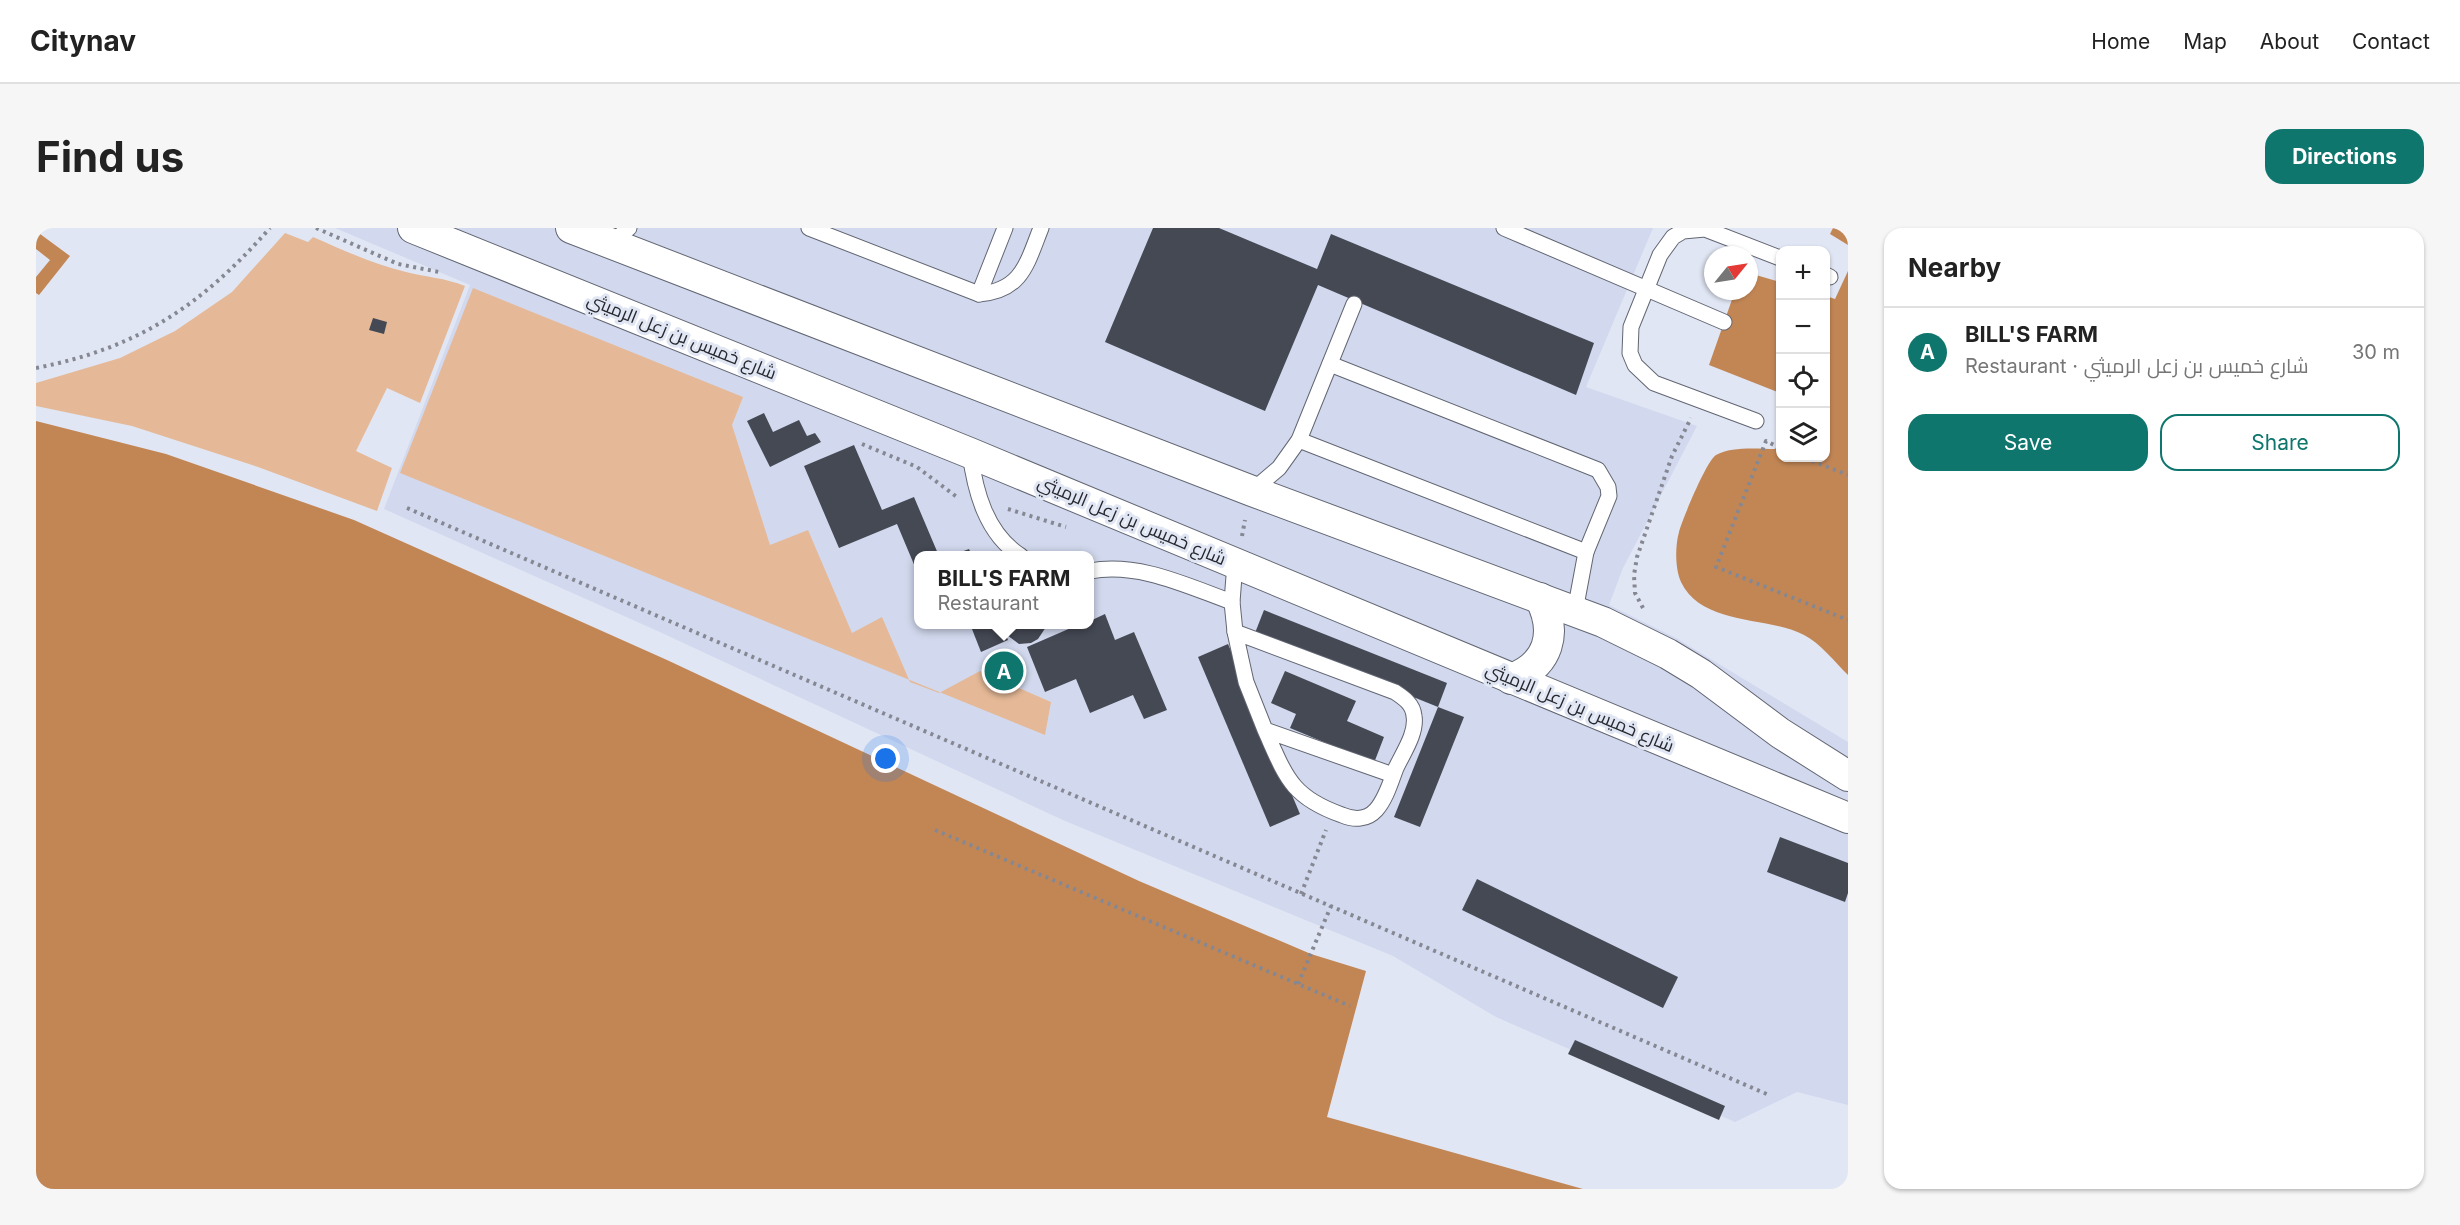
<!DOCTYPE html>
<html lang="en">
<head>
<meta charset="utf-8">
<style>
	body { margin:0; font-family:Inter,Cairo,sans-serif; background:#f6f6f6; color:#222 }
	.controls { position:absolute; right:18px; top:18px; display:grid; overflow:hidden; border-radius:12px; box-shadow:0 2px 4px #0004 }
	.controls button { width:54px; height:54px; display:grid; place-items:center; padding:0; border:0; border-bottom:2px solid #e0e0e0; background:#fff; color:#222; font:30px sans-serif }
	.compass { position:absolute; left:1668px; top:18px; width:54px; height:54px; border-radius:50%; background:#fff; box-shadow:0 2px 4px #0004; rotate:60deg }
	.you { position:absolute; left:850px; top:531px; width:21px; height:21px; margin:-15px; border:4px solid #fff; border-radius:50%; background:#1a73e8; box-shadow:0 0 0 9px #1a73e833 }
	.badge { display:grid; place-items:center; width:39px; height:39px; border-radius:50%; background:#0f766e; color:#fff; font-size:20px; font-weight:700 }
	.pin { position:absolute; translate:-50% -50%; border:3px solid #fff; box-shadow:0 2px 6px #0006 }
	.popup { position:absolute; left:878px; top:323px; width:180px; height:78px; box-sizing:border-box; display:grid; place-content:center; border-radius:12px; background:#fff; filter:drop-shadow(0 2px 4px #0005); font-size:20px; white-space:nowrap; color:#767676 }
	.popup b { font-size:22px; color:#222 }
	.popup::after { content:''; position:absolute; left:50%; top:100%; margin-left:-12px; border:12px solid transparent; border-top-color:#fff }
	.list { margin:0; padding:0; list-style:none }
	h2 { display:flex; justify-content:space-between; align-items:center; height:78px; margin:0; padding:0 24px; font-size:26px }
	h2 small { font-size:20px; font-weight:400; color:#767676 }
	.list li { display:grid; grid-template-columns:39px 1fr auto; gap:18px; align-items:center; box-sizing:border-box; height:90px; padding:0 24px; border-top:2px solid #e0e0e0 }
	.list b { display:block; font-size:22px; white-space:nowrap }
	.list p { margin:0; font-size:20px; white-space:nowrap; color:#767676 }
	.list em { font-size:20px; font-style:normal; color:#767676 }
	.actions { display:flex; gap:12px; padding:18px 24px }
	.actions a { flex:1; padding:14px 0; border:2px solid #0f766e; border-radius:18px; text-align:center; font-size:21px; color:#0f766e }
	.actions .main { background:#0f766e; color:#fff }
	.icon { flex:none; width:33px; height:33px; fill:none; stroke:currentColor; stroke-width:2; stroke-linecap:round; stroke-linejoin:round }
	.map { position:relative; flex:none; width:1812px; height:961px; overflow:hidden; border-radius:18px }
	header { display:flex; align-items:center; gap:36px; box-sizing:border-box; height:84px; padding:0 30px; background:#fff; border-bottom:2px solid #e0e0e0 }
	header strong { font-size:28px }
	nav { display:flex; gap:33px; margin-inline-start:auto; font-size:21px }
	.intro { display:flex; align-items:center; justify-content:space-between; box-sizing:border-box; height:144px; padding:0 36px }
	h1 { margin:0; font-size:42px }
	.button { padding:15px 27px; border-radius:18px; background:#0f766e; color:#fff; font-size:21px; font-weight:700 }
	main { display:flex; gap:36px; padding:0 36px }
	aside { flex:1; background:#fff; border-radius:18px; box-shadow:0 2px 4px #0004 }
	.map>svg:first-child { display:block }
	.built { fill:#d2d9ee; fill-rule:evenodd }
	.green { fill:#e5b997 }
	.water { fill:#c28655 }
	.building { fill:#454954 }
	.lines { fill:none; stroke-linecap:round; stroke-linejoin:round }
	.lane-casing { stroke:#626672; stroke-width:17 }
	.street-casing { stroke:#626672; stroke-width:32 }
	.path { stroke:#858892; stroke-width:4; stroke-dasharray:3 4.5; stroke-linecap:butt }
	.lane { stroke:#fff; stroke-width:15 }
	.street { stroke:#fff; stroke-width:30 }
	.labels { text-anchor:middle; dominant-baseline:central; stroke-width:6; stroke-linejoin:round; paint-order:stroke }
	.street-label { font-size:18px; fill:#26282d; stroke:#e1e6f4 }
</style>
</head>
<body>
<header>
<strong>Citynav</strong>
<nav><a>Home</a><a>Map</a><a>About</a><a>Contact</a></nav>
</header>
<div class="intro"><h1>Find us</h1><a class="button">Directions</a></div>
<main>
<div class="map">
<svg width="1812" height="961" viewBox="0 0 1812 961">
	<rect width="100%" height="100%" fill="#e1e6f4"/>
	<path class="built" d="M299 0H1617L1550 159 1661 198 1587 340 1573 377 1640 410 1812 514V877L1761 864 1699 894 1460 789 1357 728 1029 593 626 405 348 281 434 57ZM882 328H1054V396H882Z"/>
	<g class="green">
		<path d="M249 5 272 14 277 9C307 22 337 36 370 44 390 49 409 50 429 58L384 175 351 160 320 223 356 240 341 283 222 239 96 198 0 178V155L84 130 139 103 196 64Z"/>
		<path d="M437 60 707 169 696 197 734 317 772 302 816 405 846 389 874 454 903 465 944 443 1015 474 1009 507 364 245Z"/>
	</g>
	<g class="water">
		<path d="M1797 0H1812V17L1794 6Z"/>
		<path d="M0 3 34 28 3 67 0 65V49L14 32 0 21Z"/>
		<path d="M1812 43V447C1799 434 1784 415 1768 407 1732 388 1666 398 1645 354 1639 341 1639 318 1643 304 1646 292 1671 232 1680 227 1696 218 1722 221 1739 221L1744 215V230H1790V68L1799 71Z"/>
		<path d="M1713 45 1744 54V165L1673 137 1699 63H1713Z"/>
		<path d="M0 193 130 226 318 292 631 432 1103 653 1275 726 1330 743 1291 889 1547 961H0Z"/>
	</g>
	<g class="building">
		<path d="M1117 0H1183L1281 41 1295 6 1558 115 1540 167 1282 57 1229 183 1069 114Z"/>
		<path d="M337 90 351 94 348 106 333 102Z"/>
		<path d="M728 185 737 204 763 192 771 208 779 205 785 214 734 239 711 193Z"/>
		<path d="M818 217 846 282 878 269 903 328H882V346L861 296 803 320 768 238Z"/>
		<path d="M933 321 936 328H917V327Z"/>
		<path d="M1228 382 1411 455 1402 479 1219 405Z"/>
		<path d="M1069 386 1079 412 1098 404 1131 482 1108 491 1097 467 1054 485 1040 451 1009 464 991 419 1044 396H1054V393Z"/>
		<path d="M934 396H965L972 412 945 424Z"/>
		<path d="M967 396H1009L1010 399 1002 411 995 415 983 416 971 407Z"/>
		<path d="M1192 416 1264 586 1234 599 1162 429Z"/>
		<path d="M1249 443 1320 473 1311 493 1348 509 1338 535 1254 500 1260 486 1235 475Z"/>
		<path d="M1402 479 1428 489 1384 599 1358 589Z"/>
		<path d="M1744 609 1812 635V665L1809 674 1731 644Z"/>
		<path d="M1441 651 1642 749 1627 780 1426 682Z"/>
		<path d="M1539 812 1689 878 1683 892 1532 826Z"/>
	</g>
	<g class="lines">
		<defs>
			<g id="lane">
				<path d="M773 0 943 66C986 63 991 35 1005 0"/>
				<path d="M1468 0 1688 94"/>
				<path d="M574 16 593 0"/>
				<path d="M1790 47 1794 49"/>
				<path d="M943 66 969 0"/>
				<path d="M1294 136 1562 242 1572 259 1573 268 1550 324 1539 383"/>
				<path d="M1720 193 1618 155 1599 137 1594 125 1595 99 1624 27 1637 9 1647 3 1669 1 1744 30"/>
				<path d="M1263 212 1550 324"/>
				<path d="M934 225C939 263 950 306 985 328"/>
				<path d="M1216 263 1243 240 1263 212 1318 76"/>
				<path d="M1054 343C1103 334 1151 358 1196 374"/>
				<path d="M1199 404 1196 374 1199 335"/>
				<path d="M1229 502C1250 549 1255 569 1306 587 1318 592 1331 592 1340 582 1350 571 1355 553 1360 540 1367 525 1381 505 1378 488 1377 476 1368 470 1359 464L1199 404 1210 454 1229 502 1357 547"/>
			</g>
			<g id="street">
				<path d="M377 0 934 225 1812 590"/>
				<path d="M535 0 1216 263 1567 394 1632 426 1665 446 1744 505 1812 548"/>
				<path d="M1475 451C1513 437 1522 405 1504 370"/>
			</g>
		</defs>
		<use href="#lane" class="lane-casing"/>
		<use href="#street" class="street-casing"/>
		<g class="path">
			<path d="M280 0 362 36 403 44"/>
			<path d="M0 140C103 120 166 77 234 0"/>
			<path d="M826 216 881 239 921 269"/>
			<path d="M1744 220 1730 213 1680 339 1812 392"/>
			<path d="M1769 230 1812 247"/>
			<path d="M371 280 1733 867"/>
			<path d="M972 281 1030 299"/>
			<path d="M1206 308 1209 292"/>
			<path d="M1607 380 1599 365 1598 347 1601 329 1636 228 1655 190"/>
			<path d="M899 602 1314 778"/>
			<path d="M1265 666 1290 602"/>
			<path d="M1262 756 1295 678"/>
		</g>
		<use href="#lane" class="lane"/>
		<use href="#street" class="street"/>
	</g>
	<g class="labels">
		<g class="street-label">
			<text transform="translate(646 108) rotate(22)">شارع خميس بن زعل الرميثي</text>
			<text transform="translate(1096 292) rotate(23)">شارع خميس بن زعل الرميثي</text>
			<text transform="translate(1544 479) rotate(23)">شارع خميس بن زعل الرميثي</text>
		</g>
	</g>
</svg>
<div class="controls">
<button>+</button>
<button>−</button>
<button><svg class="icon" aria-label="locate" viewBox="0 0 24 24"><circle cx="12" cy="12" r="6"/><path d="M12 2v4M12 18v4M2 12h4M18 12h4"/></svg></button>
<button><svg class="icon" aria-label="layers" viewBox="0 0 24 24"><path d="M12 4l9 5-9 5-9-5zM3 14l9 5 9-5"/></svg></button>
</div>
<svg class="compass" viewBox="-18 -18 36 36"><path d="M0-13l5 13h-10z" fill="#e53935"/><path d="M0 13l5-13h-10z" fill="#767676"/></svg>
<div class="you"></div>
<div class="pin badge" style="left:968px;top:443px">A</div>
<div class="popup"><b>BILL'S FARM</b>Restaurant</div>
</div>
<aside>
<h2>Nearby<small></small></h2>
<ul class="list">
<li><span class="badge">A</span><div><b>BILL'S FARM</b><p>Restaurant · شارع خميس بن زعل الرميثي</p></div><em>30 m</em></li>
</ul>
<div class="actions"><a class="main">Save</a><a>Share</a></div>
</aside>
</main>
</body>
</html>
